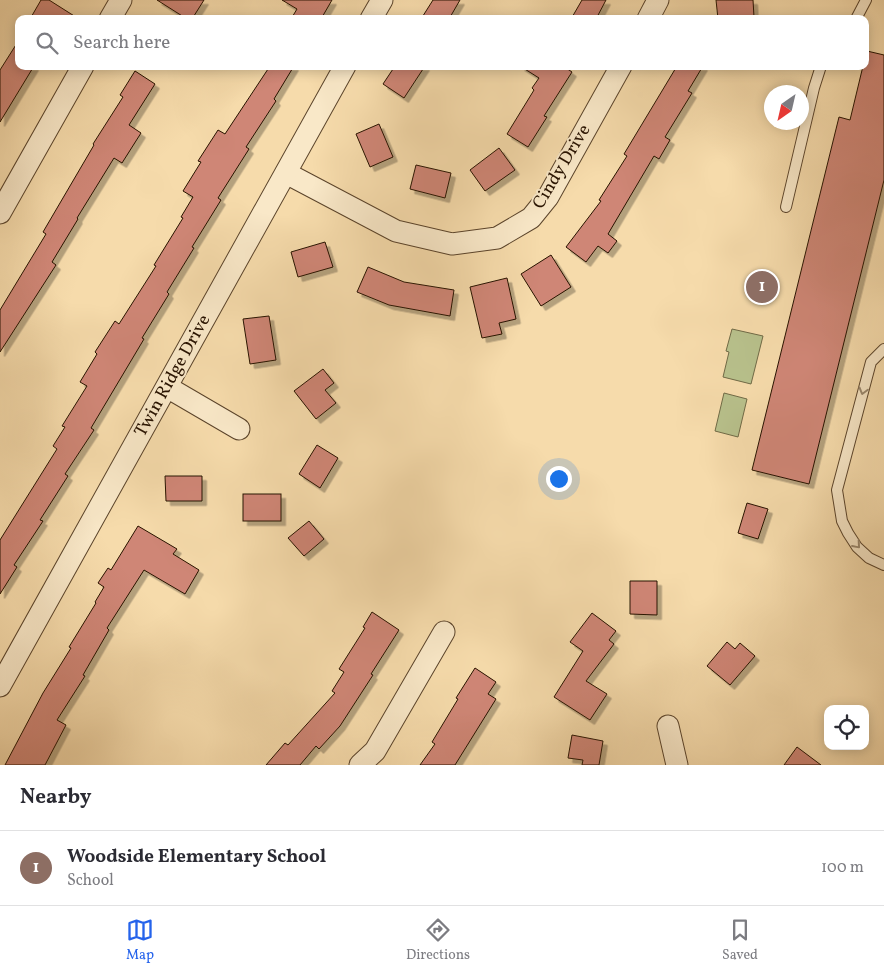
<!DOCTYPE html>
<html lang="en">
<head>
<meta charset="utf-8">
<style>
	body { margin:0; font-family:Vollkorn,serif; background:#f7f7f7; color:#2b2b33 }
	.controls { position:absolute; right:15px; bottom:15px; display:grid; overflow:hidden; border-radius:10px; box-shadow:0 2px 12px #0003 }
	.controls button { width:45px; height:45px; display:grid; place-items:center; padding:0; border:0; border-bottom:1px solid #e1e1e2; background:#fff; color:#2b2b33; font:25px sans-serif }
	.compass { position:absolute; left:764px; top:85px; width:45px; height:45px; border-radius:50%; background:#fff; box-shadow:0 2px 12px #0003; rotate:214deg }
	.you { position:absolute; left:558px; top:478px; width:18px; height:18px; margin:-12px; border:4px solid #fff; border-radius:50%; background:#1a73e8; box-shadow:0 0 0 8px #1a73e833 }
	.badge { display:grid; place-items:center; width:32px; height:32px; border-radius:50%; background:#2563eb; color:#fff; font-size:16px; font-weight:700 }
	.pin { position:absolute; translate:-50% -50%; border:2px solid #fff; box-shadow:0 1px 5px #0006 }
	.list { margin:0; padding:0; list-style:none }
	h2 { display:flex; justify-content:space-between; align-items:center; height:65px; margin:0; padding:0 20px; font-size:21px }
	h2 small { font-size:16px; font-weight:400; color:#7c7c81 }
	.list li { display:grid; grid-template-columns:32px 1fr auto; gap:15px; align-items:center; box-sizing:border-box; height:75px; padding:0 20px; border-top:1px solid #e1e1e2 }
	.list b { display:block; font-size:19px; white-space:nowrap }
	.list p { margin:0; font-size:16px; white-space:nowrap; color:#7c7c81 }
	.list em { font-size:16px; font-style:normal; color:#7c7c81 }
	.icon { flex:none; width:28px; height:28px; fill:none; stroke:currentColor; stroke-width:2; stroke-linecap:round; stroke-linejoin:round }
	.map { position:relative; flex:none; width:884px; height:765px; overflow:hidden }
	.search { position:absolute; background:#fff; box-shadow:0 2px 12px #0003; left:15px; right:15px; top:15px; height:55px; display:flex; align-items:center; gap:12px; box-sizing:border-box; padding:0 18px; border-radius:10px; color:#7c7c81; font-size:19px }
	.sheet { height:140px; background:#fff }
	nav { display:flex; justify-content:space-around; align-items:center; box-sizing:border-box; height:70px; border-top:1px solid #e1e1e2; background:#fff; font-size:14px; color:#7c7c81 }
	nav a { display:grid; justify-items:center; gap:2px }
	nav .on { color:#2563eb }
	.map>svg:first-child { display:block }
	.green { fill:#b8c18c; stroke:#706a46 }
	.building { fill:#cf8676; stroke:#271200; filter:url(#shadow) }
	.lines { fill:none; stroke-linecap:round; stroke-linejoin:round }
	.service-casing { stroke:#5b442b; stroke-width:12 }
	.minor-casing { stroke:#5b442b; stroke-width:23 }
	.service { stroke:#f9e8c8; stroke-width:10 }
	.minor { stroke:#f9e8c8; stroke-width:21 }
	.oneway { stroke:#9a886e }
	.labels { text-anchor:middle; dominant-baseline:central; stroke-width:4; stroke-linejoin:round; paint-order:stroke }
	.street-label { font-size:18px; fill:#271200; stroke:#f9e8c8 }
</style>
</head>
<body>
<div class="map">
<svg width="884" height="765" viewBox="0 0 884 765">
	<defs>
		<filter id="shadow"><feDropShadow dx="4.5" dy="4.5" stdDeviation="0" flood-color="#0004"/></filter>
	</defs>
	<rect width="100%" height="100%" fill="#f6dbab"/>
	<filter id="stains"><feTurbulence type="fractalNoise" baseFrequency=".004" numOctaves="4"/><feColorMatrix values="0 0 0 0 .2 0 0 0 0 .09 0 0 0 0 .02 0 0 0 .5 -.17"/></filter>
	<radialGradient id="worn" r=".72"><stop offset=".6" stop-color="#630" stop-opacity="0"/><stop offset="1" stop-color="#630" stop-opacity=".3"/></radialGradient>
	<g class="green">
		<path d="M732 329 763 336 751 384 723 377 729 352 726 351Z"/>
		<path d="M724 393 747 399 738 437 715 431Z"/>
	</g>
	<g class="building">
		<path d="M41 0H49L79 19H30Z"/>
		<path d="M157 0H204L192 19H187Z"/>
		<path d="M282 0H332L321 19H291L297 9Z"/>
		<path d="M433 0H460L449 19H421Z"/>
		<path d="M582 0H606L596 19H571Z"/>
		<path d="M716 0H753L754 17 718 19Z"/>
		<path d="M19 40V66H34L0 122V70Z"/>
		<path d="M867 51 884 55V180L809 484 752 470 839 117 850 120 863 66H865Z"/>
		<path d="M270 66H294L274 99 276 101 246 147 249 149 218 198 221 200 192 247 194 248 167 292 169 294 142 338 144 339 91 428 94 430 65 474 68 476 40 520 43 521 14 565 17 567 0 594V540L57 449 53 446 65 427 62 426 87 386 80 382 97 354 95 352 115 321 119 324 156 266 154 265 183 218 181 217 193 197 183 191 201 162 198 161 218 130 225 134Z"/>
		<path d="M395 66H425L404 98 383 84Z"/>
		<path d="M520 66H563L572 72 544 116 547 117 528 147 507 134 534 90 532 88 539 78Z"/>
		<path d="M677 66H703L688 91 692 93 665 137 670 140 659 159 654 156 608 234 617 241 608 253 598 246 586 262 566 247 601 201 599 200 627 156 624 154Z"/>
		<path d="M135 71 155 84 129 125 141 133 122 163 114 158 77 218 78 219 52 262 56 265 0 352V310L46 234 43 232 94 145 93 144 123 97 120 95Z"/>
		<path d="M379 124 393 157 370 167 356 134Z"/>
		<path d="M499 148 515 170 485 191 470 170Z"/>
		<path d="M416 165 451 173 445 198 410 189Z"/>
		<path d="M325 242 333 267 298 277 291 252Z"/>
		<path d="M551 255 571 287 541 306 521 274Z"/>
		<path d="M368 267 404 282 454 290 450 316 389 305 357 292Z"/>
		<path d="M507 278 516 319 499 323 502 334 482 338 470 287Z"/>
		<path d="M269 316 276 360 250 364 243 319Z"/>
		<path d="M323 369 334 383 325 390 336 403 316 419 294 391Z"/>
		<path d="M317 445 338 458 320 488 299 474Z"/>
		<path d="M165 476H202V501H166Z"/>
		<rect x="243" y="494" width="38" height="27"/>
		<path d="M747 503 768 509 758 539 738 533Z"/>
		<path d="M309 521 324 539 304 556 288 538Z"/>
		<path d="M138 526 177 549 173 554 199 570 185 594 144 570 107 628 109 630 83 675 85 676 57 720 66 725 45 765H5L43 693 71 648 69 647 96 603 95 602 104 587 98 583 108 568 111 570Z"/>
		<path d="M630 581H657V615L630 614Z"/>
		<path d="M372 612 399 630 371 674 373 675 340 726 319 749 316 746 300 765H266L285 743 288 745 335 693 332 691 344 672 339 669 365 628 363 627Z"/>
		<path d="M592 613 616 631 609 640 614 644 586 681 607 694 590 720 554 697 583 651 570 642Z"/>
		<path d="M727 642 735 649 740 643 755 656 730 685 707 666Z"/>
		<path d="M475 668 496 682 488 694 496 699 455 765H420L435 744 432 742 458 699 456 698Z"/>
		<path d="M572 735 603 741 599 765H582L583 760 568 758Z"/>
		<path d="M797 747 821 765H784Z"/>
	</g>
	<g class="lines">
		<defs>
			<g id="service">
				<path d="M856 19 866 0"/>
				<path d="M786 207 814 88 821 66"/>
				<path d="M884 349 871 362 837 490 842 521 848 533 857 547 869 558 884 565"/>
			</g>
			<g id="minor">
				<path d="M110 19 121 0"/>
				<path d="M371 19 382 0"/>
				<path d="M648 19 658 0"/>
				<path d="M286 173 396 231 452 244 497 238 531 218 548 197 621 66"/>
				<path d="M0 213 83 66"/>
				<path d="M167 387 239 429"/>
				<path d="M0 686 345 66"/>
				<path d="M668 726 677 765"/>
				<path d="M360 765 375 751 444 632"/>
			</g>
		</defs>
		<use href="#service" class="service-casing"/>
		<use href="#minor" class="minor-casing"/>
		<use href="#service" class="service"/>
		<use href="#minor" class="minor"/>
	</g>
	<defs><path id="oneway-chevron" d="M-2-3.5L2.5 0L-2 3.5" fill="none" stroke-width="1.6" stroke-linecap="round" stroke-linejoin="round" transform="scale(1.25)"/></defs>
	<g class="oneway">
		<use href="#oneway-chevron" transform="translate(863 391) rotate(105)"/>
		<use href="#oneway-chevron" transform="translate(857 545) rotate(49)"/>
	</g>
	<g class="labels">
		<g class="street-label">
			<text transform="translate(562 167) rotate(-59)">Cindy Drive</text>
			<text transform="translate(173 376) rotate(-61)">Twin Ridge Drive</text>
		</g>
	</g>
	<rect width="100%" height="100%" filter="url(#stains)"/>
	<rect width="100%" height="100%" fill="url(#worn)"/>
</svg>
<div class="controls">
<button><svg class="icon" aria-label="locate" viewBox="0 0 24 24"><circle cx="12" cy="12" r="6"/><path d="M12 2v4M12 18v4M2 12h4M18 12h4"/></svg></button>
</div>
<svg class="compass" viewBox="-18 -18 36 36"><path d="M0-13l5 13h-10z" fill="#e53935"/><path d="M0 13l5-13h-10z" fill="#7c7c81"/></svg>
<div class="you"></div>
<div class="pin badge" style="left:762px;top:287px;background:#8d6e63">1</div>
<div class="search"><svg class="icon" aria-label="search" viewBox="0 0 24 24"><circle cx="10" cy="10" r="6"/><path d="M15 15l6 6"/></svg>Search here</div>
</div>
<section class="sheet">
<h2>Nearby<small></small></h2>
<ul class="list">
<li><span class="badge" style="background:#8d6e63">1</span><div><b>Woodside Elementary School</b><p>School</p></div><em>100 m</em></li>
</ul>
</section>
<nav>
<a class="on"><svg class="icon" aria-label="map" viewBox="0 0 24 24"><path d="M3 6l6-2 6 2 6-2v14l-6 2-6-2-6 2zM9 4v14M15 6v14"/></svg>Map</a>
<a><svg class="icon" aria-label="directions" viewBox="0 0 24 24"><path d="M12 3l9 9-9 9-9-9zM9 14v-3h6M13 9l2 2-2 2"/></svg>Directions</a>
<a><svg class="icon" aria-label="saved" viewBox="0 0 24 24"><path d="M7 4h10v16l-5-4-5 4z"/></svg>Saved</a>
</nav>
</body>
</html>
